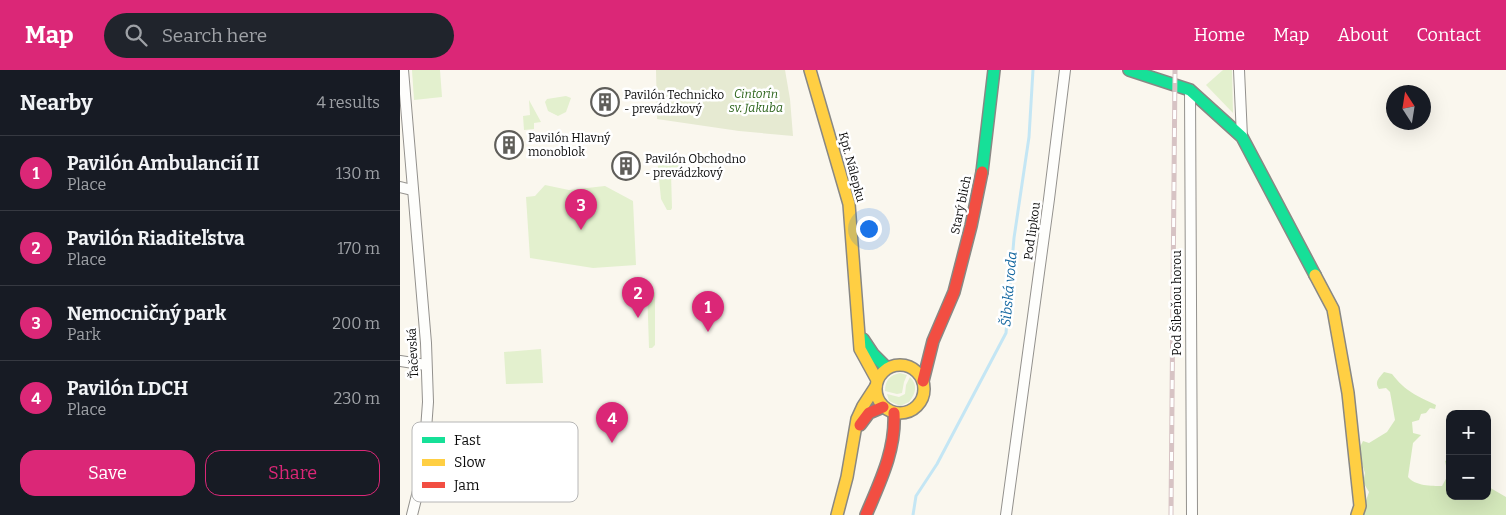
<!DOCTYPE html>
<html lang="en">
<head>
<meta charset="utf-8">
<style>
	body { margin:0; font-family:Bitter,serif; background:#20242c; color:#f1f3f6 }
	.controls { position:absolute; right:15px; bottom:15px; display:grid; overflow:hidden; border-radius:10px; box-shadow:0 5px 20px #0002 }
	.controls button { width:45px; height:45px; display:grid; place-items:center; padding:0; border:0; border-bottom:1px solid #363941; background:#171b24; color:#f1f3f6; font:25px sans-serif }
	.compass { position:absolute; left:986px; top:15px; width:45px; height:45px; border-radius:50%; background:#171b24; box-shadow:0 5px 20px #0002; rotate:348deg }
	.you { position:absolute; left:468px; top:158px; width:18px; height:18px; margin:-12px; border:4px solid #fff; border-radius:50%; background:#1a73e8; box-shadow:0 0 0 8px #1a73e833 }
	.badge { display:grid; place-items:center; width:32px; height:32px; border-radius:50%; background:#db2777; color:#fff; font-size:16px; font-weight:700 }
	.pin { position:absolute; translate:-50% -41px; filter:drop-shadow(0 1px 2px #0008) }
	.pin::after { content:''; position:absolute; top:26px; width:18px; height:15px; background:inherit; clip-path:polygon(0 0,100% 0,50% 100%) }
	.list { margin:0; padding:0; list-style:none }
	h2 { display:flex; justify-content:space-between; align-items:center; height:65px; margin:0; padding:0 20px; font-size:21px }
	h2 small { font-size:16px; font-weight:400; color:#9ea1a6 }
	.list li { display:grid; grid-template-columns:32px 1fr auto; gap:15px; align-items:center; box-sizing:border-box; height:75px; padding:0 20px; border-top:1px solid #363941 }
	.list b { display:block; font-size:19px; white-space:nowrap }
	.list p { margin:0; font-size:16px; white-space:nowrap; color:#9ea1a6 }
	.list em { font-size:16px; font-style:normal; color:#9ea1a6 }
	.actions { display:flex; gap:10px; padding:15px 20px }
	.actions a { flex:1; padding:11px 0; border:1px solid #db2777; border-radius:15px; text-align:center; font-size:18px; color:#db2777 }
	.actions .main { background:#db2777; color:#fff }
	.icon { flex:none; width:28px; height:28px; fill:none; stroke:currentColor; stroke-width:2; stroke-linecap:round; stroke-linejoin:round }
	.map { position:relative; flex:none; width:1106px; height:445px; overflow:hidden }
	header { display:flex; align-items:center; gap:30px; box-sizing:border-box; height:70px; padding:0 25px; background:#db2777; color:#fff }
	header strong { font-size:24px }
	nav { display:flex; gap:28px; margin-inline-start:auto; font-size:18px }
	.search { width:350px; height:45px; background:#20242c; display:flex; align-items:center; gap:12px; box-sizing:border-box; padding:0 18px; border-radius:28px; color:#9ea1a6; font-size:19px }
	main { display:flex }
	aside { flex:1; background:#171b24 }
	.map>svg:first-child { display:block }
	.green { fill:#e3f0ce }
	.forest { fill:#d4e8bb }
	.cemetery { fill:#e6ead2 }
	.lines { fill:none; stroke-linecap:round; stroke-linejoin:round }
	.stream { stroke:#c4e6f4; stroke-width:3 }
	.street-casing { stroke:#93918d; stroke-width:12 }
	.fast-casing { stroke:#898884; stroke-width:14 }
	.slow-casing { stroke:#898884; stroke-width:14 }
	.jam-casing { stroke:#898884; stroke-width:14 }
	.street { stroke:#fefefc; stroke-width:10 }
	.fast { stroke:#16e098; stroke-width:11 }
	.slow { stroke:#ffcf43; stroke-width:11 }
	.jam { stroke:#f24e42; stroke-width:11 }
	.rail-casing { stroke:#d7c3c4; stroke-width:5 }
	.rail { stroke:#fff; stroke-width:3; stroke-dasharray:9; stroke-linecap:butt }
	.labels { text-anchor:middle; dominant-baseline:central; stroke-width:5; stroke-linejoin:round; paint-order:stroke }
	.park-label { font-size:12px; font-style:italic; fill:#2c641b; stroke:#fff }
	.poi-label { font-size:12px; fill:#0b0b0b; stroke:#fff; text-anchor:start }
	.street-label { font-size:12px; fill:#0b0b0b; stroke:#fff }
	.water-label { font-size:14px; font-style:italic; fill:#12669f; stroke:#fff }
	.key { fill:#fff; stroke:#b6b6b6; stroke-width:1 }
	.key-label { font-size:14px; fill:#0b0b0b }
</style>
</head>
<body>
<header>
<strong>Map</strong>
<div class="search"><svg class="icon" aria-label="search" viewBox="0 0 24 24"><circle cx="10" cy="10" r="6"/><path d="M15 15l6 6"/></svg>Search here</div>
<nav><a>Home</a><a>Map</a><a>About</a><a>Contact</a></nav>
</header>
<main>
<aside>
<h2>Nearby<small>4 results</small></h2>
<ul class="list">
<li><span class="badge">1</span><div><b>Pavilón Ambulancií II</b><p>Place</p></div><em>130 m</em></li>
<li><span class="badge">2</span><div><b>Pavilón Riaditeľstva</b><p>Place</p></div><em>170 m</em></li>
<li><span class="badge">3</span><div><b>Nemocničný park</b><p>Park</p></div><em>200 m</em></li>
<li><span class="badge">4</span><div><b>Pavilón LDCH</b><p>Place</p></div><em>230 m</em></li>
</ul>
<div class="actions"><a class="main">Save</a><a>Share</a></div>
</aside>
<div class="map">
<svg width="1106" height="445" viewBox="0 0 1106 445">
	<rect width="100%" height="100%" fill="#faf7ee"/>
	<g class="green">
		<path d="M12 0H40L42 27 14 30Z"/>
		<path d="M823 0H832L833 43 806 15Z"/>
		<path d="M166 26 171 28 166 42 158 46 148 41 145 32 147 29Z"/>
		<path d="M129 30 141 52 134 53V59L124 60 123 46 130 45Z"/>
		<path d="M257 88 283 96 284 102 271 103 272 138 271 140H267L261 129Z"/>
		<path d="M145 115 169 120 205 116 233 131 236 195 193 198 130 188 126 127 135 126Z"/>
		<path d="M237 211H246L255 223V275L252 278H249L247 216 237 217Z"/>
		<path d="M141 279 143 313 106 314 104 282Z"/>
		<path d="M500 303 507 305 504 312 502 323 497 324 485 321C485 310 490 305 500 303Z"/>
		<path d="M510 307C518 315 516 323 509 332L500 336 489 331 487 324 499 327 505 324 506 315Z"/>
	</g>
	<path class="forest" d="M984 302 992 304C1005 321 1017 326 1036 335L1035 339 1030 338 1026 343 1021 344 1019 350 1012 352 1013 363 1021 365 1013 373 1008 407C1015 416 1032 416 1042 416L1048 405 1045 391 1050 388V426H1087V416L1106 427V445H961L969 422 963 412 965 403 960 388 959 379 963 371 969 373 987 362 995 350 990 322 986 318 979 319C974 312 979 308 984 302Z"/>
	<path class="cemetery" d="M256 0H385L390 29 393 66 339 61 257 49Z"/>
	<g class="lines">
		<path class="stream" d="M513 445 516 426 537 394 606 263 614 168 629 67 633 0"/>
		<defs>
			<g id="street">
				<path d="M3 0 26 273 28 332 23 401 12 445"/>
				<path d="M839 0 842 67"/>
				<path d="M790 20 792 445"/>
				<path d="M0 117 12 120"/>
				<path d="M0 291 26 295"/>
				<path d="M606 445 649 129 665 0"/>
			</g>
			<g id="fast">
				<path d="M729 0 790 20 842 67 915 205"/>
				<path d="M582 102 594 0"/>
				<path d="M463 269 473 284 487 298"/>
			</g>
			<g id="slow">
				<path d="M410 0 449 134 460 279 477 310"/>
				<path d="M915 205 933 239 948 323 960 436 957 445"/>
				<circle cx="500" cy="319" r="24"/>
				<path d="M437 445 447 407 457 349 463 336 476 316"/>
			</g>
			<g id="jam">
				<path d="M523 311 533 271 554 222 571 156 582 102"/>
				<path d="M460 355 469 343 483 337"/>
				<path d="M466 445C480 412 496 380 494 343"/>
			</g>
		</defs>
		<use href="#street" class="street-casing"/>
		<use href="#fast" class="fast-casing"/>
		<use href="#slow" class="slow-casing"/>
		<use href="#jam" class="jam-casing"/>
		<use href="#street" class="street"/>
		<use href="#fast" class="fast"/>
		<use href="#slow" class="slow"/>
		<use href="#jam" class="jam"/>
		<defs>
			<path id="rail" d="M771 445 775 0"/>
		</defs>
		<use href="#rail" class="rail-casing"/>
		<use href="#rail" class="rail"/>
	</g>
	<defs>
		<symbol id="building-ring" viewBox="-11 -11 22 22"><circle r="9.5" fill="#fff" stroke="#5f5e5a" stroke-width="1.5"/><path d="M-4-6H4V6H1V3H-1V6H-4ZM-2.5-4.3h1.7v1.8h-1.7ZM.8-4.3h1.7v1.8H.8ZM-2.5-1h1.7V.8h-1.7ZM.8-1h1.7V.8H.8Z" fill="#5f5e5a"/></symbol>
	</defs>
	<g fill-rule="evenodd">
		<use href="#building-ring" x="189" y="16" width="32" height="32"/>
		<use href="#building-ring" x="93" y="59" width="32" height="32"/>
		<use href="#building-ring" x="210" y="80" width="32" height="32"/>
	</g>
	<g class="labels">
		<g class="park-label">
			<text x="356" y="24">Cintorín<tspan x="356" dy="14">sv. Jakuba</tspan></text>
		</g>
		<g class="poi-label">
			<text x="224" y="25">Pavilón Technicko<tspan x="224" dy="14">- prevádzkový</tspan></text>
			<text x="128" y="68">Pavilón Hlavný<tspan x="128" dy="14">monoblok</tspan></text>
			<text x="245" y="89">Pavilón Obchodno<tspan x="245" dy="14">- prevádzkový</tspan></text>
		</g>
		<g class="street-label">
			<text transform="translate(452 97) rotate(75)">Kpt. Nálepku</text>
			<text transform="translate(561 135) rotate(-78)">Starý blich</text>
			<text transform="translate(632 161) rotate(-82)">Pod lipkou</text>
			<text transform="translate(777 233) rotate(-90)">Pod Šibeňou horou</text>
			<text transform="translate(13 283) rotate(-93)">Ťačevská</text>
		</g>
		<g class="water-label">
			<text transform="translate(609 219) rotate(-85)">Šibská voda</text>
		</g>
	</g>
	<rect x="12" y="352" width="166" height="80" rx="8" class="key"/>
	<rect x="22" y="367" width="23" height="6" fill="#16e098"/>
	<rect x="22" y="389" width="23" height="7" fill="#ffcf43"/>
	<rect x="22" y="412" width="23" height="6" fill="#f24e42"/>
	<g class="key-label">
		<text x="54" y="375">Fast</text>
		<text x="54" y="397">Slow</text>
		<text x="54" y="420">Jam</text>
	</g>
</svg>
<div class="controls">
<button>+</button>
<button>−</button>
</div>
<svg class="compass" viewBox="-18 -18 36 36"><path d="M0-13l5 13h-10z" fill="#e53935"/><path d="M0 13l5-13h-10z" fill="#9ea1a6"/></svg>
<div class="you"></div>
<div class="pin badge" style="left:308px;top:262px">1</div>
<div class="pin badge" style="left:238px;top:248px">2</div>
<div class="pin badge" style="left:181px;top:160px">3</div>
<div class="pin badge" style="left:212px;top:373px">4</div>
</div>
</main>
</body>
</html>
